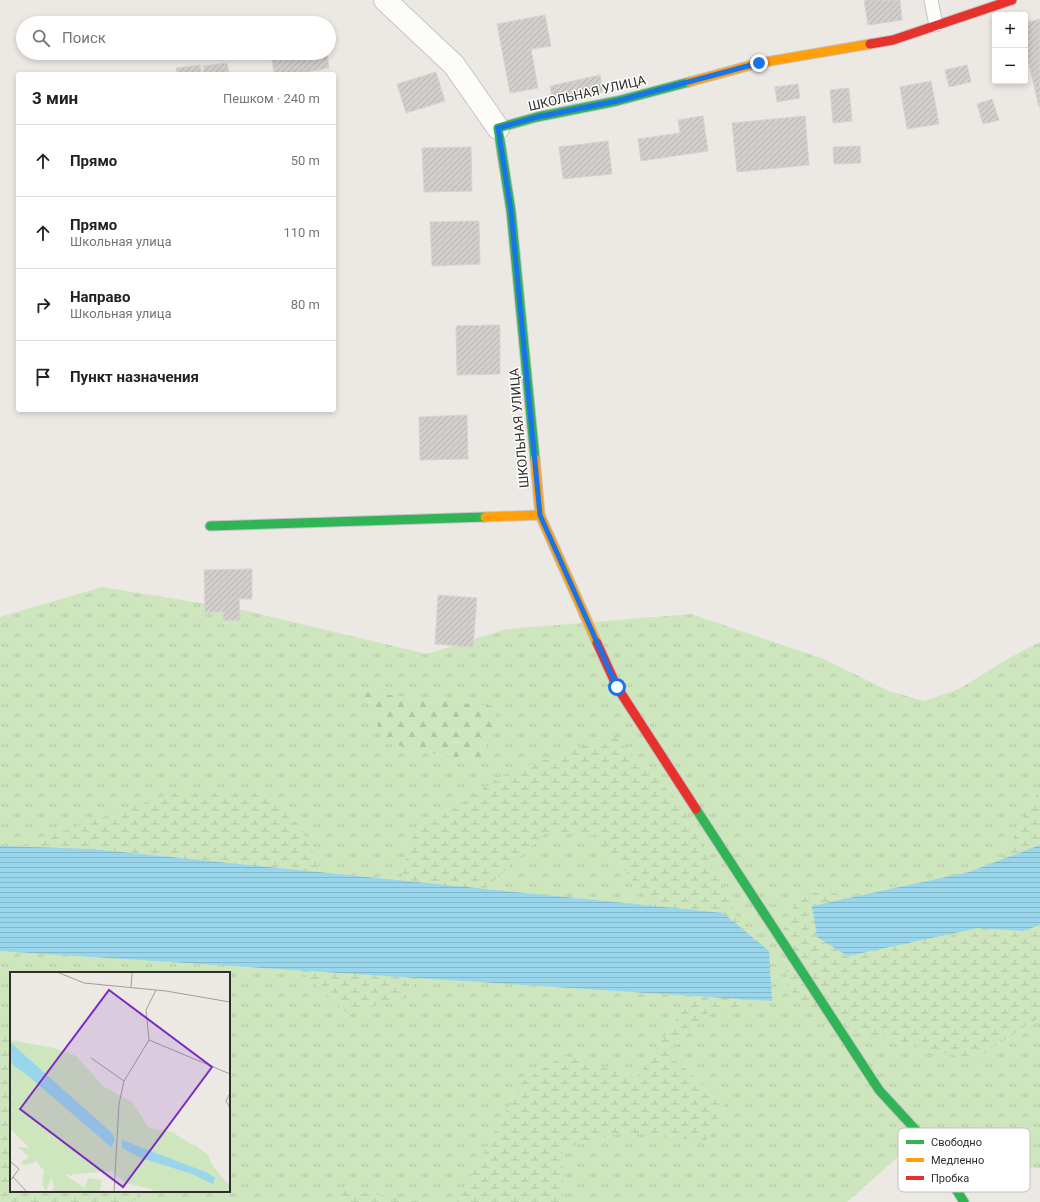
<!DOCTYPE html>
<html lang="ru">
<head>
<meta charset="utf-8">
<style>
	body { margin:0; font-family:Roboto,sans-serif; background:#f2f2f2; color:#222 }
	.controls { position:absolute; right:12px; top:12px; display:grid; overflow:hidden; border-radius:4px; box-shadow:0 2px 6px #0003 }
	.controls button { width:36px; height:36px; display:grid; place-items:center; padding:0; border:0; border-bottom:1px solid #e0e0e0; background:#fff; color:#222; font:20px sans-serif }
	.stop { position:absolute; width:12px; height:12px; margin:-9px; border:3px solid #1a73e8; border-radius:50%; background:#fff }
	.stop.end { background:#1a73e8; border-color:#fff; box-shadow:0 1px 4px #0008 }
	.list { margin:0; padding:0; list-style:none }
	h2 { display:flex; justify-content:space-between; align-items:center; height:52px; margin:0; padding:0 16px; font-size:17px }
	h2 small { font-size:13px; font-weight:400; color:#767676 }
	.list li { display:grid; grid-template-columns:26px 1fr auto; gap:12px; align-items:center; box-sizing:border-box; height:72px; padding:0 16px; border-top:1px solid #e0e0e0 }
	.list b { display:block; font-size:15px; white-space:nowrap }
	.list p { margin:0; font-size:13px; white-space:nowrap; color:#767676 }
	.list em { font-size:13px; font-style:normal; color:#767676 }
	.icon { flex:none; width:22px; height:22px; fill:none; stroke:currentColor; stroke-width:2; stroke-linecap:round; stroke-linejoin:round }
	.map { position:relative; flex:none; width:1040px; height:1202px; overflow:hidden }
	.search { position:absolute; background:#fff; box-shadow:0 2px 6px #0003; left:16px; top:16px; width:320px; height:44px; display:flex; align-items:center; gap:10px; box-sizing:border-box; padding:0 14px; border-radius:22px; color:#767676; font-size:15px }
	.panel { position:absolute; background:#fff; box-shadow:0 2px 6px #0003; left:16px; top:72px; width:320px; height:340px; border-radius:4px }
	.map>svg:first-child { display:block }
	.grass { fill:url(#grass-tufts); fill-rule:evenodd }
	.forest { fill:url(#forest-firs) }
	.wetland { fill:url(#wetland-marsh) }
	.water { fill:url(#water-rules) }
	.building { fill:url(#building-hatch); stroke:#d7d4d0 }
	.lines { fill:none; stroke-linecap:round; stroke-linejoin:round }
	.lane-casing { stroke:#c5c4c5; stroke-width:15 }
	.street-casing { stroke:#c5c4c5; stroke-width:24 }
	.fast-casing { stroke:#c5c4c5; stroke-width:11 }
	.slow-casing { stroke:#c5c4c5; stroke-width:11 }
	.jam-casing { stroke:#c5c4c5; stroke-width:11 }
	.lane { stroke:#fcfcfb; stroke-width:13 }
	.street { stroke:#fcfcfb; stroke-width:22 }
	.fast { stroke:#30b455; stroke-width:9 }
	.slow { stroke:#ff9f0a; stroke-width:9 }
	.jam { stroke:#e5322d; stroke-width:9 }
	.route { stroke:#1a73e8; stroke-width:5 }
	.labels { text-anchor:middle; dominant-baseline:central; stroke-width:3; stroke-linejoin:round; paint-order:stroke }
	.street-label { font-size:13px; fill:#2e2e2e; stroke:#fff }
	.inset-road { fill:none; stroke:#a09e9b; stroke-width:1 }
	.view { fill:#7b2cbf; fill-opacity:0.15; stroke:#7b2cbf; stroke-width:2 }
	.inset-edge { fill:none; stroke:#2e2e2e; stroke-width:2 }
	.key { fill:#fff; stroke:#c0c0c0; stroke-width:1 }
	.key-label { font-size:11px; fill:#2e2e2e }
</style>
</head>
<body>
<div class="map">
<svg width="1040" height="1202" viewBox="0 0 1040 1202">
	<defs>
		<pattern id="grass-tufts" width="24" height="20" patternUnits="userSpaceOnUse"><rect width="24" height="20" fill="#cee6be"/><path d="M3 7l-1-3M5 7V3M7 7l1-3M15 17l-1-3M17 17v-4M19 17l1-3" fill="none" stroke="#b1c6a4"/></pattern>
		<pattern id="forest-firs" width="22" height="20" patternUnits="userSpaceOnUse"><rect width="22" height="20" fill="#cee6be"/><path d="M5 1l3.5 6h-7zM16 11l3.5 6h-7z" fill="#b1c6a4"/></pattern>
		<pattern id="wetland-marsh" width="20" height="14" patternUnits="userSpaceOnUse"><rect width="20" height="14" fill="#cee6be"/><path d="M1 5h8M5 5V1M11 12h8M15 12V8" fill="none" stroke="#b1c6a4"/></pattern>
		<pattern id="water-rules" width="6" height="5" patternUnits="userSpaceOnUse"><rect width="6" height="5" fill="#99d6ec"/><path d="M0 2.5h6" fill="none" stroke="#84b8cb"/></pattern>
		<pattern id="building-hatch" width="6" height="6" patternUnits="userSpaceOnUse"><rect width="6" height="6" fill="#d1cecb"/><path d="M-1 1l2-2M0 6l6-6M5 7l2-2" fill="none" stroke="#b4b1af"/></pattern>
	</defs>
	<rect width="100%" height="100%" fill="#ece8e4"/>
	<path class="grass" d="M102 587 243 610 427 654 507 629 691 614 824 659 889 691 924 701 959 689 1011 657 1040 642V1168L941 1162 912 1154 900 1155 847 1202H0V617ZM11 973H229V1191H11Z"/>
	<path class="forest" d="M363 692 499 707 480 763 385 743Z"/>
	<g class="wetland">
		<path d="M614 735 681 804 757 956 748 1007 709 1012 667 1054 726 1102 706 1141 623 1132 562 1149 564 1195 559 1202H457L522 1082 564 1055 637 1078 695 991 665 923 598 836 547 832 467 905 406 998 347 1013 297 968 228 861 183 872 0 853 173 793H265L300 826 356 939 391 913 413 835 507 773Z"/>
		<path d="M1040 788V1017L973 1060 822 1023 788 988 782 933 797 897 827 890 960 940Z"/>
		<path d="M0 1033 11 1040V1191H140L133 1202H0Z"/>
		<path d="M341 1189 427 1202H340Z"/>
	</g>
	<g class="water">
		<path d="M1040 845V925L1023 931 978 928 848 956 817 937 812 906 969 872Z"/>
		<path d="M0 846 92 849 723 913 769 951 772 1001 0 951Z"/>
	</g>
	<g class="building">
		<path d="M864 0H900L902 20 868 25Z"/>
		<path d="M545 15 551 46 531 49 538 88 510 93 497 24Z"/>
		<path d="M1040 19V106L1039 107 1025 47V23Z"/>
		<path d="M271 53H327L329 68 294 74H274Z"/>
		<path d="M227 63 229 74H204L203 66Z"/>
		<path d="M200 65 202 74H177L176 68Z"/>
		<path d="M967 65 971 82 949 87 945 70Z"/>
		<path d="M436 72 445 101 406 113 397 84Z"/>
		<path d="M600 75 603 92 553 103 550 86Z"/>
		<path d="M931 81 939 124 907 129 900 87Z"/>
		<path d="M798 84 800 98 777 102 775 87Z"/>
		<path d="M849 88 852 121 833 123 830 90Z"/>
		<path d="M992 99 999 120 983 124 977 104Z"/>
		<path d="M703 116 708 151 641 161 638 139 680 133 678 120Z"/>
		<path d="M805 116 809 165 737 172 732 123Z"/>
		<path d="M608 141 612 174 563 179 559 147Z"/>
		<path d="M860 146 861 163 834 164 833 147Z"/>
		<path d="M471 147 472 191 424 192 422 148Z"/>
		<path d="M479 221 480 264 432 266 430 222Z"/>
		<path d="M500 325V374L457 375 456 326Z"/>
		<path d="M467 415 468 459 420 460 419 417Z"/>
		<path d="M252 569V599H239L240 620 223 621V612H205L204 570Z"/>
		<path d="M438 595 477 598 473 647 435 644Z"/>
	</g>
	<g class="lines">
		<defs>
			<path id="lane" d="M931 0 936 25"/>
			<path id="street" d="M385 0 454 65 498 128"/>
			<g id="fast">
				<path d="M535 459 511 211 498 128 537 117 617 101 689 82"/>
				<path d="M210 526 485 517"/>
				<path d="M696 809 879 1090 925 1140 964 1202"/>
			</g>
			<g id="slow">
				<path d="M689 82 759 63 870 44"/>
				<path d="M535 459 540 515 597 643"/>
				<path d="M485 517 540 515"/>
			</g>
			<g id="jam">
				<path d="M870 44 893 40 1012 0"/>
				<path d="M597 643 617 687 696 809"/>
			</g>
		</defs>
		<use href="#lane" class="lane-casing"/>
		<use href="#street" class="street-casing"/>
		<use href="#fast" class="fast-casing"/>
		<use href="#slow" class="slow-casing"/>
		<use href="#jam" class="jam-casing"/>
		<use href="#lane" class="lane"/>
		<use href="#street" class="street"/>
		<use href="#fast" class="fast"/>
		<use href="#slow" class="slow"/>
		<use href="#jam" class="jam"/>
	</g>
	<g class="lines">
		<path class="route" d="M617 687 540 515 511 211 498 128 537 117 617 101 759 63"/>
	</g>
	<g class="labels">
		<g class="street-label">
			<text transform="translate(587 93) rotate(-13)">ШКОЛЬНАЯ УЛИЦА</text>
			<text transform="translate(519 428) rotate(-95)">ШКОЛЬНАЯ УЛИЦА</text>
		</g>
	</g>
	<g transform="translate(10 972)">
		<rect width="220" height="220" fill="#ece8e4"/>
		<path d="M0 68 44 76 66 84 93 114 122 130 139 156 162 160 187 176 220 214V220H145L142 217 115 211 102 199 54 203 27 184 0 156Z" fill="#cee6be"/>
		<path d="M84 113 96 125 90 129 82 120ZM8 175 24 176 43 187 48 198 75 216 78 206 92 208 90 220H41L44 215 42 206 36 219 32 213 34 199 26 189 14 194 11 190 19 185Z" fill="#cee6be"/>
		<path d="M0 83 25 89 30 100 57 109 66 116 65 137H70L78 131 105 137 107 148 103 169 98 173 87 172 89 181 84 184 69 174 66 178 56 181 53 187 63 205 47 194 41 165 44 161 54 171 70 164H76L82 172 94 168 96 145 91 141 65 147 58 144V120L28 111 22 113 21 118 26 130V146L20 148 9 142 0 133ZM111 166 124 183 152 170 185 173 198 183 205 200 197 211 182 209 174 204 170 215 173 220H162L151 189 145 187 129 196 117 195 104 181V175Z" fill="#cee6be"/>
		<path d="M0 70 103 162 105 169 101 175 17 103 5 95 0 89ZM112 168 198 201 205 206 203 212 182 202 131 186 112 176Z" fill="#99d6ec"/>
		<path class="inset-road" d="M47 0 74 11 156 19 220 30M121 16 122 0M139 68 136 38 146 18M81 86 114 109M220 121 216 129 220 136M0 189 9 197 0 209M3 205 17 220M104 220 109 132 114 109 139 68 220 102"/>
		<path class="view" d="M99 18 202 95 113 215 10 137Z"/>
		<rect width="220" height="220" class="inset-edge"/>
	</g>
	<rect x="898" y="1128" width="132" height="64" rx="6" class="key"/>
	<rect x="906" y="1140" width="18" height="4" fill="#30b455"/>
	<rect x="906" y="1158" width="18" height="4" fill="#ff9f0a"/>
	<rect x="906" y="1176" width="18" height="4" fill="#e5322d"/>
	<g class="key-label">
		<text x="931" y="1146">Свободно</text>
		<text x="931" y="1164">Медленно</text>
		<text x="931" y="1182">Пробка</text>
	</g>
</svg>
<div class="controls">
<button>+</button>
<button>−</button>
</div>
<div class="stop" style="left:617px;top:687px"></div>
<div class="stop end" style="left:759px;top:63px"></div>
<div class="search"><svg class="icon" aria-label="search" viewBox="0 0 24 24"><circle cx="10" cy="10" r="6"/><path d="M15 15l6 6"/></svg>Поиск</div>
<section class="panel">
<h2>3 мин<small>Пешком · 240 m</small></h2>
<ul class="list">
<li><svg class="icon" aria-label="ahead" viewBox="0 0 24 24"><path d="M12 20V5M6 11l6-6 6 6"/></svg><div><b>Прямо</b></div><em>50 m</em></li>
<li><svg class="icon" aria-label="ahead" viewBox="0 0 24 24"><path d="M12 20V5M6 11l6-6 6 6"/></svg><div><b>Прямо</b><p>Школьная улица</p></div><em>110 m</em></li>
<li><svg class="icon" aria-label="right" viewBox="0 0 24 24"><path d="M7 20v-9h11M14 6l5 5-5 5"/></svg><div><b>Направо</b><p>Школьная улица</p></div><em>80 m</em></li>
<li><svg class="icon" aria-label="arrive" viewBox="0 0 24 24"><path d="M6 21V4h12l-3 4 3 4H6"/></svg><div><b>Пункт назначения</b></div></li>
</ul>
</section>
</div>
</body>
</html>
